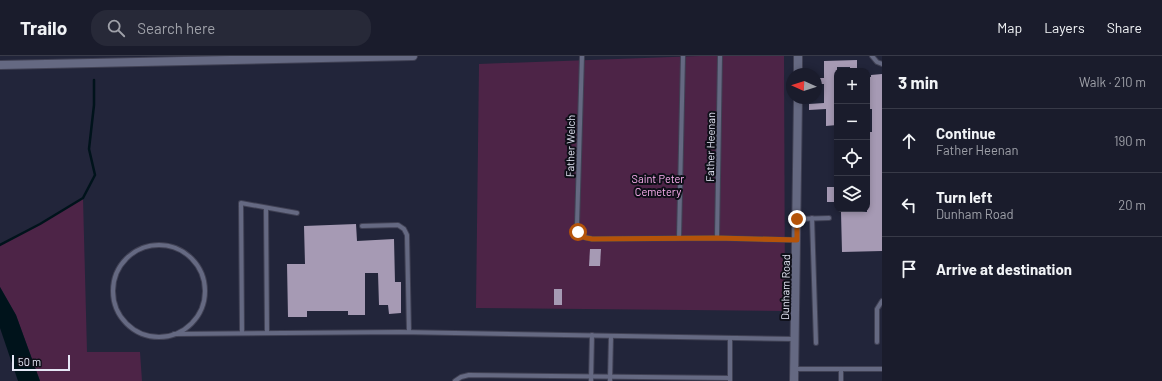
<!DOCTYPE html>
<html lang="en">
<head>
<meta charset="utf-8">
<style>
	body { margin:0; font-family:Barlow,sans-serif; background:#272938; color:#f1f3f6 }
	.controls { position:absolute; right:12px; top:12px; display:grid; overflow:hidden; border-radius:8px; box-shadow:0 2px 6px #0003 }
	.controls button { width:36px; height:36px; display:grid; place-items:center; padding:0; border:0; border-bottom:1px solid #383a48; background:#1a1c2c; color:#f1f3f6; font:20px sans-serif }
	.compass { position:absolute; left:786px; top:12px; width:36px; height:36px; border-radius:50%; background:#1a1c2c; box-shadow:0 2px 6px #0003; rotate:273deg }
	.scale { position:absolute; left:12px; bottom:10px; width:58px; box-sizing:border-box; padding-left:4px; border:2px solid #e5e7f6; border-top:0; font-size:11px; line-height:14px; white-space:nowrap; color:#e5e7f6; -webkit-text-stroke:3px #0e0f18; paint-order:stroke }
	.stop { position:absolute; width:12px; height:12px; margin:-9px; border:3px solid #b45309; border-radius:50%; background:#fff }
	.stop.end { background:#b45309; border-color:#fff; box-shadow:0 1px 4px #0008 }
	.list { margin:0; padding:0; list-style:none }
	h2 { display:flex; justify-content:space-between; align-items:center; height:52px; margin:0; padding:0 16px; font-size:17px }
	h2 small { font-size:13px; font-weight:400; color:#9fa1a9 }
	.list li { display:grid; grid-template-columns:26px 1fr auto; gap:12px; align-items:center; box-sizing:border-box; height:64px; padding:0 16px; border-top:1px solid #383a48 }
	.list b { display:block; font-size:15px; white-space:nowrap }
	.list p { margin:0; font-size:13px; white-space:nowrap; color:#9fa1a9 }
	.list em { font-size:13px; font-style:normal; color:#9fa1a9 }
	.icon { flex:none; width:22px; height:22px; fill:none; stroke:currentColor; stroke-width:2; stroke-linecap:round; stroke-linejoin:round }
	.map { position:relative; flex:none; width:882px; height:325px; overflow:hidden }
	header { display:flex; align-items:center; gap:24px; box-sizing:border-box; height:56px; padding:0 20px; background:#1a1c2c; border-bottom:1px solid #383a48 }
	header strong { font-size:19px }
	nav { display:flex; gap:22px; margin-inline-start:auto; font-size:14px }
	.search { width:280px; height:36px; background:#272938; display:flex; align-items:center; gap:10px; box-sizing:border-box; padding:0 14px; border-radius:16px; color:#9fa1a9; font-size:15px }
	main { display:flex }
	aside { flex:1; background:#1a1c2c }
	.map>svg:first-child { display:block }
	.green { fill:#4d2447 }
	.water { fill:#00131b }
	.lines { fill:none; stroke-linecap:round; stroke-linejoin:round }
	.stream { stroke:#00131b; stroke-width:2.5 }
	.building { fill:#a69ab4 }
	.lane-casing { stroke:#404154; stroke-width:6 }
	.street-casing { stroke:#404154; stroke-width:10 }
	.lane { stroke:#656982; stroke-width:4 }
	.street { stroke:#656982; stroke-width:8 }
	.route { stroke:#b45309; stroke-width:5 }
	.labels { text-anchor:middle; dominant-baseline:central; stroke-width:4; stroke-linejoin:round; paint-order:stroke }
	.street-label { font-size:11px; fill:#e5e7f6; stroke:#0e0f18 }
	.park-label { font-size:11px; fill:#feb1f1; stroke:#0e0f18 }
</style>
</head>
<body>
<header>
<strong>Trailo</strong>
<div class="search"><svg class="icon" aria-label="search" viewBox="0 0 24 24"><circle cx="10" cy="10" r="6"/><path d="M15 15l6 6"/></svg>Search here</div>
<nav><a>Map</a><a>Layers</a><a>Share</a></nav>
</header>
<main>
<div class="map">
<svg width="882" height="325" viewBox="0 0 882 325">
	<rect width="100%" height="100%" fill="#22253a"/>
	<g class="green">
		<path d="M699 0H784L785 255 476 252 479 8Z"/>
		<path d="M83 142 87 296H140L142 325H40L16 259 0 231V189L40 168Z"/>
	</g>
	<path class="water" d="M0 231 16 259 40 325H18L0 272Z"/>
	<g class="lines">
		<path class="stream" d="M0 189 40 168 83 142 95 119 89 93 94 49V24"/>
	</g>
	<g class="building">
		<path d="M857 4V15H850V11H837V69L826 70V53L809 54V48L824 47V28H816V22H824V5Z"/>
		<path d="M882 18V195L842 196 841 156H867V76H872V53H867V21H871V19Z"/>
		<rect x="827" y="131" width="10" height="15"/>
		<path d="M356 168 357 185 394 183 395 226H401V257L389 258 388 249H379L378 217H365V259H348V255H307V261H288L287 208H305L304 170Z"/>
		<path d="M590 193H601L600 210H589Z"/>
		<rect x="554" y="233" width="8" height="16"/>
	</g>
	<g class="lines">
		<defs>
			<g id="lane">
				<path d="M582 0 577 169 580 180 592 183 717 182 796 184"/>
				<path d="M872 0 877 6 882 8"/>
				<path d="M266 152 267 277"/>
				<path d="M812 162 816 287"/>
				<path d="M797 163 829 162"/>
				<path d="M362 170 398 169 404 173 407 179 409 276"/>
				<path d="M679 182 683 0"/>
				<path d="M717 182 720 0"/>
				<circle cx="159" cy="235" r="46"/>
				<path d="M242 277 241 147 297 157"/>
				<path d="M174 278 400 276 795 283"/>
				<path d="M877 286V253L882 245"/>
				<path d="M795 313H882"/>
				<path d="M455 325 461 321 469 319 730 322"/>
				<path d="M591 325 592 279"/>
				<path d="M610 325 611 280"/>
				<path d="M730 325V282"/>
				<path d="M841 325V313"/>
			</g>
			<g id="street">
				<path d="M0 9 413 0"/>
				<path d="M798 18V0"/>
				<path d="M794 325 798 42"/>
			</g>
		</defs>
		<use href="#lane" class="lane-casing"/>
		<use href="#street" class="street-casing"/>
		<use href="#lane" class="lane"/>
		<use href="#street" class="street"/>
	</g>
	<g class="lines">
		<path class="route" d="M578 176C581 182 587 182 592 183L717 182 797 184V163"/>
	</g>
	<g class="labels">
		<g class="street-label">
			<text transform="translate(570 90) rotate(-89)">Father Welch</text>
			<text transform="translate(710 91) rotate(-89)">Father Heenan</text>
			<text transform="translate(785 231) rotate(-89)">Dunham Road</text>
		</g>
		<g class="park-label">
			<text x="658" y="122">Saint Peter<tspan x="658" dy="13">Cemetery</tspan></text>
		</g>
	</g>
</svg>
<div class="controls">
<button>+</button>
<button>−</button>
<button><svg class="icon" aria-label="locate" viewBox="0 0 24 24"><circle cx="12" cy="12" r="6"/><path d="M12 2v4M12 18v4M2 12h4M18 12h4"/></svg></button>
<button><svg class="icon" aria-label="layers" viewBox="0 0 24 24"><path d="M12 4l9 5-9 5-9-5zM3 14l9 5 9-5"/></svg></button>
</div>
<svg class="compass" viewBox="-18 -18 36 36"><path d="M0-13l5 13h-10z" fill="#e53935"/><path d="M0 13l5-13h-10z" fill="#9fa1a9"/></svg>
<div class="scale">50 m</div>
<div class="stop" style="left:578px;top:176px"></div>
<div class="stop end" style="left:797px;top:163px"></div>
</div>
<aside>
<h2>3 min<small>Walk · 210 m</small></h2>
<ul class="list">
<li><svg class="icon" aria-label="ahead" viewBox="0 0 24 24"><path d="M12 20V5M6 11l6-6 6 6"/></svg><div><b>Continue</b><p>Father Heenan</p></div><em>190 m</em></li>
<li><svg class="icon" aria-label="left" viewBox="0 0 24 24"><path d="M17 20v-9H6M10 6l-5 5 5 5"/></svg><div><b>Turn left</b><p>Dunham Road</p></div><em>20 m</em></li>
<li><svg class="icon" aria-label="arrive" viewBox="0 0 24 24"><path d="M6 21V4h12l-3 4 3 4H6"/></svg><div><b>Arrive at destination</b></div></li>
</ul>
</aside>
</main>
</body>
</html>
